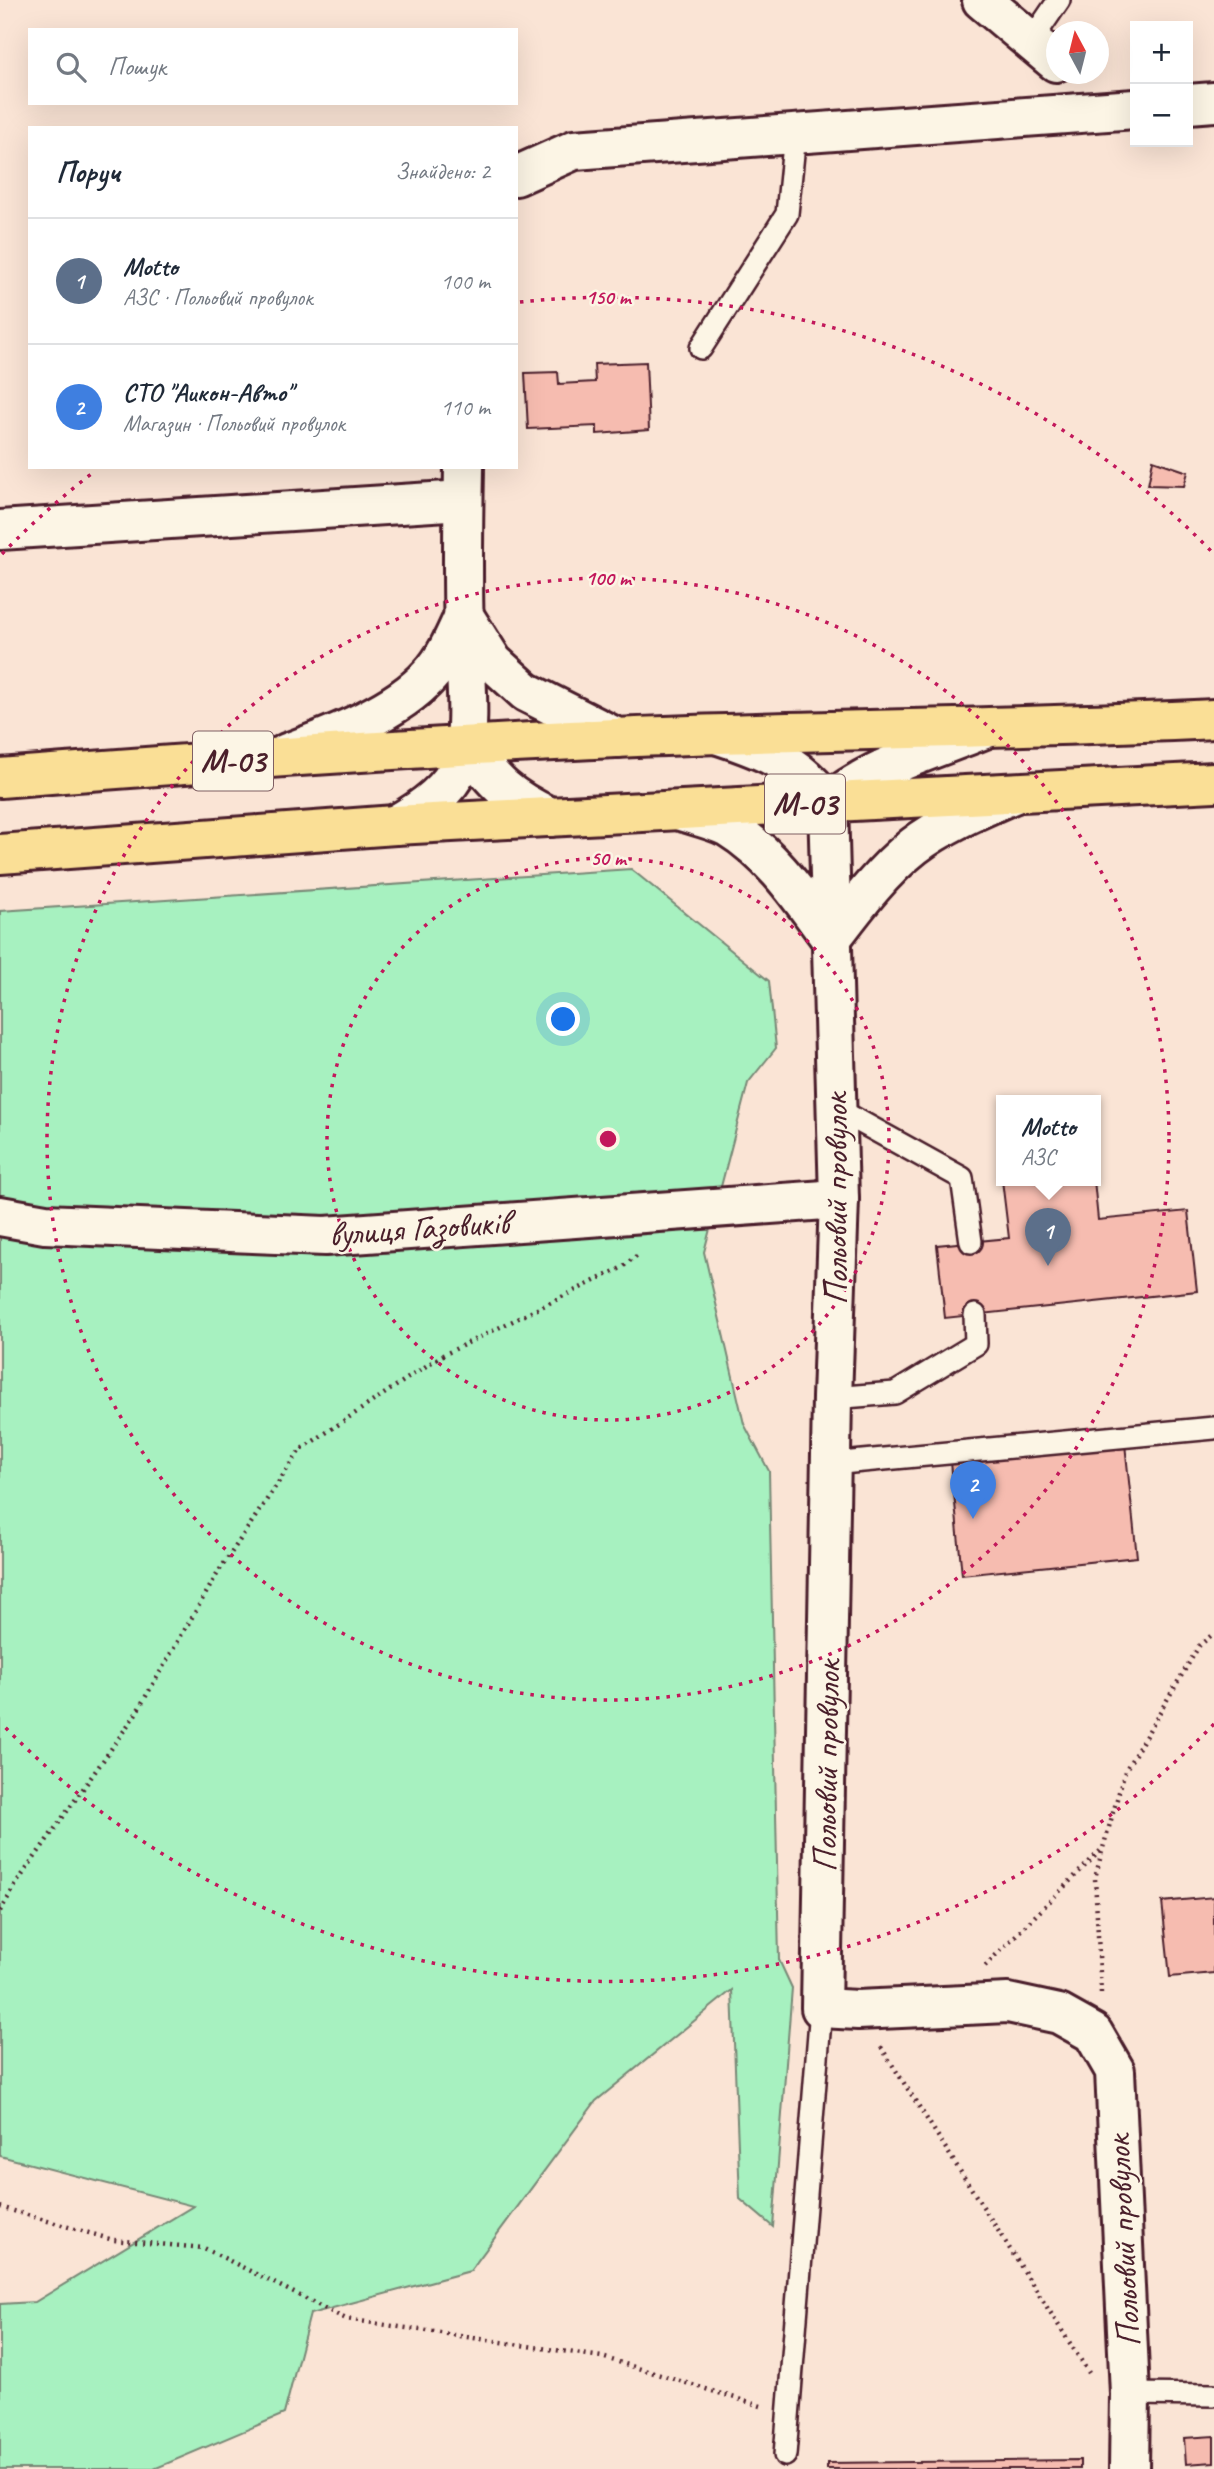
<!DOCTYPE html>
<html lang="uk">
<head>
<meta charset="utf-8">
<style>
	body { margin:0; font-family:Caveat,sans-serif; background:#f6f6f7; color:#1f2937 }
	.controls { position:absolute; right:21px; top:21px; display:grid; overflow:hidden; border-radius:0px; box-shadow:0 7px 28px #0002 }
	.controls button { width:63px; height:63px; display:grid; place-items:center; padding:0; border:0; border-bottom:2px solid #e0e1e3; background:#fff; color:#1f2937; font:35px sans-serif }
	.compass { position:absolute; left:1046px; top:21px; width:63px; height:63px; border-radius:50%; background:#fff; box-shadow:0 7px 28px #0002; rotate:353deg }
	.you { position:absolute; left:564px; top:1020px; width:24px; height:24px; margin:-18px; border:5px solid #fff; border-radius:50%; background:#1a73e8; box-shadow:0 0 0 10px #1a73e833 }
	.badge { display:grid; place-items:center; width:46px; height:46px; border-radius:50%; background:#0f766e; color:#fff; font-size:23px; font-weight:700 }
	.pin { position:absolute; translate:-50% -58px; filter:drop-shadow(0 2px 4px #0008) }
	.pin::after { content:''; position:absolute; top:37px; width:24px; height:21px; background:inherit; clip-path:polygon(0 0,100% 0,50% 100%) }
	.popup { position:absolute; left:996px; top:1095px; width:105px; height:91px; box-sizing:border-box; display:grid; place-content:center; border-radius:0px; background:#fff; filter:drop-shadow(0 2px 5px #0005); font-size:23px; white-space:nowrap; color:#747a83 }
	.popup b { font-size:26px; color:#1f2937 }
	.popup::after { content:''; position:absolute; left:50%; top:100%; margin-left:-14px; border:14px solid transparent; border-top-color:#fff }
	.list { margin:0; padding:0; list-style:none }
	h2 { display:flex; justify-content:space-between; align-items:center; height:91px; margin:0; padding:0 28px; font-size:30px }
	h2 small { font-size:23px; font-weight:400; color:#747a83 }
	.list li { display:grid; grid-template-columns:46px 1fr auto; gap:21px; align-items:center; box-sizing:border-box; height:126px; padding:0 28px; border-top:2px solid #e0e1e3 }
	.list b { display:block; font-size:26px; white-space:nowrap }
	.list p { margin:0; font-size:23px; white-space:nowrap; color:#747a83 }
	.list em { font-size:23px; font-style:normal; color:#747a83 }
	.icon { flex:none; width:38px; height:38px; fill:none; stroke:currentColor; stroke-width:2; stroke-linecap:round; stroke-linejoin:round }
	.map { position:relative; flex:none; width:1214px; height:2469px; overflow:hidden }
	.search { position:absolute; background:#fff; box-shadow:0 7px 28px #0002; left:28px; top:28px; width:490px; height:77px; display:flex; align-items:center; gap:18px; box-sizing:border-box; padding:0 24px; border-radius:0px; color:#747a83; font-size:26px }
	.panel { position:absolute; background:#fff; box-shadow:0 7px 28px #0002; left:28px; top:126px; width:490px; height:343px; border-radius:0px }
	.map>svg:first-child { display:block }
	.green { fill:#a7f1c0; stroke:#788876; stroke-width:2 }
	.building { fill:#f6bcb0; stroke:#4a1f2b; stroke-width:2 }
	.lines { fill:none; stroke-linecap:round; stroke-linejoin:round }
	.service-casing { stroke:#4a1f2b; stroke-width:26 }
	.minor-casing { stroke:#4a1f2b; stroke-width:44 }
	.trunk-casing { stroke:#4a1f2b; stroke-width:44 }
	.path { stroke:#4a1f2b; stroke-width:4.5; stroke-dasharray:2 5; stroke-linecap:butt }
	.service { stroke:#fcf5e5; stroke-width:21 }
	.minor { stroke:#fcf5e5; stroke-width:38 }
	.trunk { stroke:#fadf96; stroke-width:38 }
	.ring { fill:none; stroke:#c2185b; stroke-width:3.5; stroke-dasharray:3.5 7 }
	.labels { text-anchor:middle; dominant-baseline:central; stroke-width:5; stroke-linejoin:round; paint-order:stroke }
	.shield { fill:#fcf5e5; stroke:#7f5f63; stroke-width:2 }
	.shield-label { font-size:33px; font-weight:bold; fill:#4a1f2b }
	.street-label { font-size:35px; fill:#4a1f2b; stroke:#fcf5e5 }
	.centre { fill:#c2185b; stroke:#fcf5e5; stroke-width:3.5 }
	.ring-label { font-size:21px; text-anchor:middle; font-weight:bold; fill:#c2185b; stroke:#fcf5e5; stroke-width:5; stroke-linejoin:round; paint-order:stroke }
</style>
</head>
<body>
<div class="map">
<svg width="1214" height="2469" viewBox="0 0 1214 2469">
	<rect width="100%" height="100%" fill="#fae4d5"/>
	<filter id="ink" filterUnits="userSpaceOnUse"><feTurbulence type="fractalNoise" baseFrequency=".0143" numOctaves="2"/><feDisplacementMap in="SourceGraphic" scale="14" xChannelSelector="R" yChannelSelector="G"/><feConvolveMatrix kernelMatrix="1 2 1 2 8 2 1 2 1" color-interpolation-filters="sRGB"/></filter>
	<g filter="url(#ink)">
		<path class="green" d="M631 869 769 981 776 1048 748 1083 704 1252 744 1424 769 1471 779 1960 792 1988 773 2227 740 2199 732 1990 596 2101 470 2271 310 2314 284 2414 154 2469H0V2304L35 2302 193 2206 0 2156V911Z"/>
		<g class="building">
			<path d="M646 362 649 430 597 434V426L528 429 525 373 558 372 559 384 595 382 594 364Z"/>
			<path d="M1153 460 1188 472 1184 486 1148 485Z"/>
			<path d="M1002 1180H1094L1098 1220 1188 1211 1197 1291 945 1318 937 1245 1009 1238Z"/>
			<path d="M1125 1444 1137 1557 962 1575 951 1462Z"/>
			<path d="M1214 1897V1973L1170 1977 1162 1902Z"/>
			<path d="M1214 2436V2462L1186 2464 1184 2438Z"/>
			<path d="M1080 2460V2469H827V2463Z"/>
		</g>
		<g class="lines">
			<defs>
				<g id="service">
					<path d="M1031 41 1059 0"/>
					<path d="M701 348 787 214 795 134"/>
					<path d="M837 1109 962 1178 971 1242"/>
					<path d="M832 1398 895 1393 976 1344 975 1315"/>
					<path d="M831 1464 1214 1428"/>
					<path d="M1130 2394 1214 2395"/>
					<path d="M785 2455 821 2008"/>
				</g>
				<g id="minor">
					<path d="M982 0 1056 62"/>
					<path d="M1188 104 1214 102"/>
					<path d="M516 176 574 150 1135 109"/>
					<path d="M0 530 463 500"/>
					<path d="M464 616 493 662 526 692 617 738"/>
					<path d="M719 735C765 750 798 763 828 803"/>
					<path d="M467 745C494 783 508 797 550 817"/>
					<path d="M287 753C333 736 397 712 430 675 445 659 454 638 463 618"/>
					<path d="M828 803 839 1199 832 1398 821 2008 858 2010 1008 2003 1059 2014 1093 2033 1115 2071 1130 2394 1129 2469"/>
					<path d="M828 803C873 766 933 750 987 728"/>
					<path d="M681 811C696 816 714 820 728 827 772 854 801 898 831 939 856 906 882 871 914 846 944 823 981 808 1015 793"/>
					<path d="M395 825C420 811 449 792 460 765 473 735 465 667 464 632 462 577 463 522 464 467"/>
					<path d="M0 1216 45 1224 325 1236 839 1199"/>
				</g>
				<g id="trunk">
					<path d="M0 778C205 762 410 747 616 738 815 729 1015 729 1214 719"/>
					<path d="M0 854 395 825 1214 782"/>
				</g>
			</defs>
			<use href="#service" class="service-casing"/>
			<use href="#minor" class="minor-casing"/>
			<use href="#trunk" class="trunk-casing"/>
			<g class="path">
				<path d="M0 1911 18 1881 135 1715 219 1571 300 1450 441 1356 621 1268 640 1253"/>
				<path d="M985 1966 1103 1848"/>
				<path d="M1101 1993 1095 1878 1103 1848 1125 1771 1199 1646 1214 1633"/>
				<path d="M881 2047 1089 2373"/>
				<path d="M0 2207 113 2240 204 2248 346 2319 602 2357 761 2406"/>
			</g>
			<use href="#service" class="service"/>
			<use href="#minor" class="minor"/>
			<use href="#trunk" class="trunk"/>
		</g>
	</g>
	<g class="ring">
		<circle cx="608" cy="1139" r="281"/>
		<circle cx="608" cy="1139" r="561"/>
		<path d="M1214 1724A842 842 0 0 1 2 1724M2 554A842 842 0 0 1 95 471M520 302A842 842 0 0 1 1214 554"/>
	</g>
	<g class="labels">
		<g class="shield">
			<rect x="193" y="731.5" width="80" height="59" rx="5"/>
			<rect x="765" y="774.5" width="80" height="59" rx="5"/>
		</g>
		<g class="shield-label">
			<text x="233" y="761">М-03</text>
			<text x="805" y="804">М-03</text>
		</g>
		<g class="street-label">
			<text transform="translate(835 1199) rotate(-90)">Польовий провулок</text>
			<text transform="translate(419 1228) rotate(-4)">вулиця Газовиків</text>
			<text transform="translate(826 1766) rotate(-89)">Польовий провулок</text>
			<text transform="translate(1123 2241) rotate(-93)">Польовий провулок</text>
		</g>
	</g>
	<circle cx="608" cy="1139" r="10" class="centre"/>
	<g class="ring-label">
		<text x="608" y="304">150 m</text>
		<text x="608" y="585">100 m</text>
		<text x="608" y="865">50 m</text>
	</g>
</svg>
<div class="controls">
<button>+</button>
<button>−</button>
</div>
<svg class="compass" viewBox="-18 -18 36 36"><path d="M0-13l5 13h-10z" fill="#e53935"/><path d="M0 13l5-13h-10z" fill="#747a83"/></svg>
<div class="you"></div>
<div class="pin badge" style="left:1048px;top:1266px;background:#5c6f8a">1</div>
<div class="popup"><b>Motto</b>АЗС</div>
<div class="pin badge" style="left:973px;top:1519px;background:#3f7fe0">2</div>
<div class="search"><svg class="icon" aria-label="search" viewBox="0 0 24 24"><circle cx="10" cy="10" r="6"/><path d="M15 15l6 6"/></svg>Пошук</div>
<section class="panel">
<h2>Поруч<small>Знайдено: 2</small></h2>
<ul class="list">
<li><span class="badge" style="background:#5c6f8a">1</span><div><b>Motto</b><p>АЗС · Польовий провулок</p></div><em>100 m</em></li>
<li><span class="badge" style="background:#3f7fe0">2</span><div><b>СТО &quot;Аикон-Авто&quot;</b><p>Магазин · Польовий провулок</p></div><em>110 m</em></li>
</ul>
</section>
</div>
</body>
</html>
